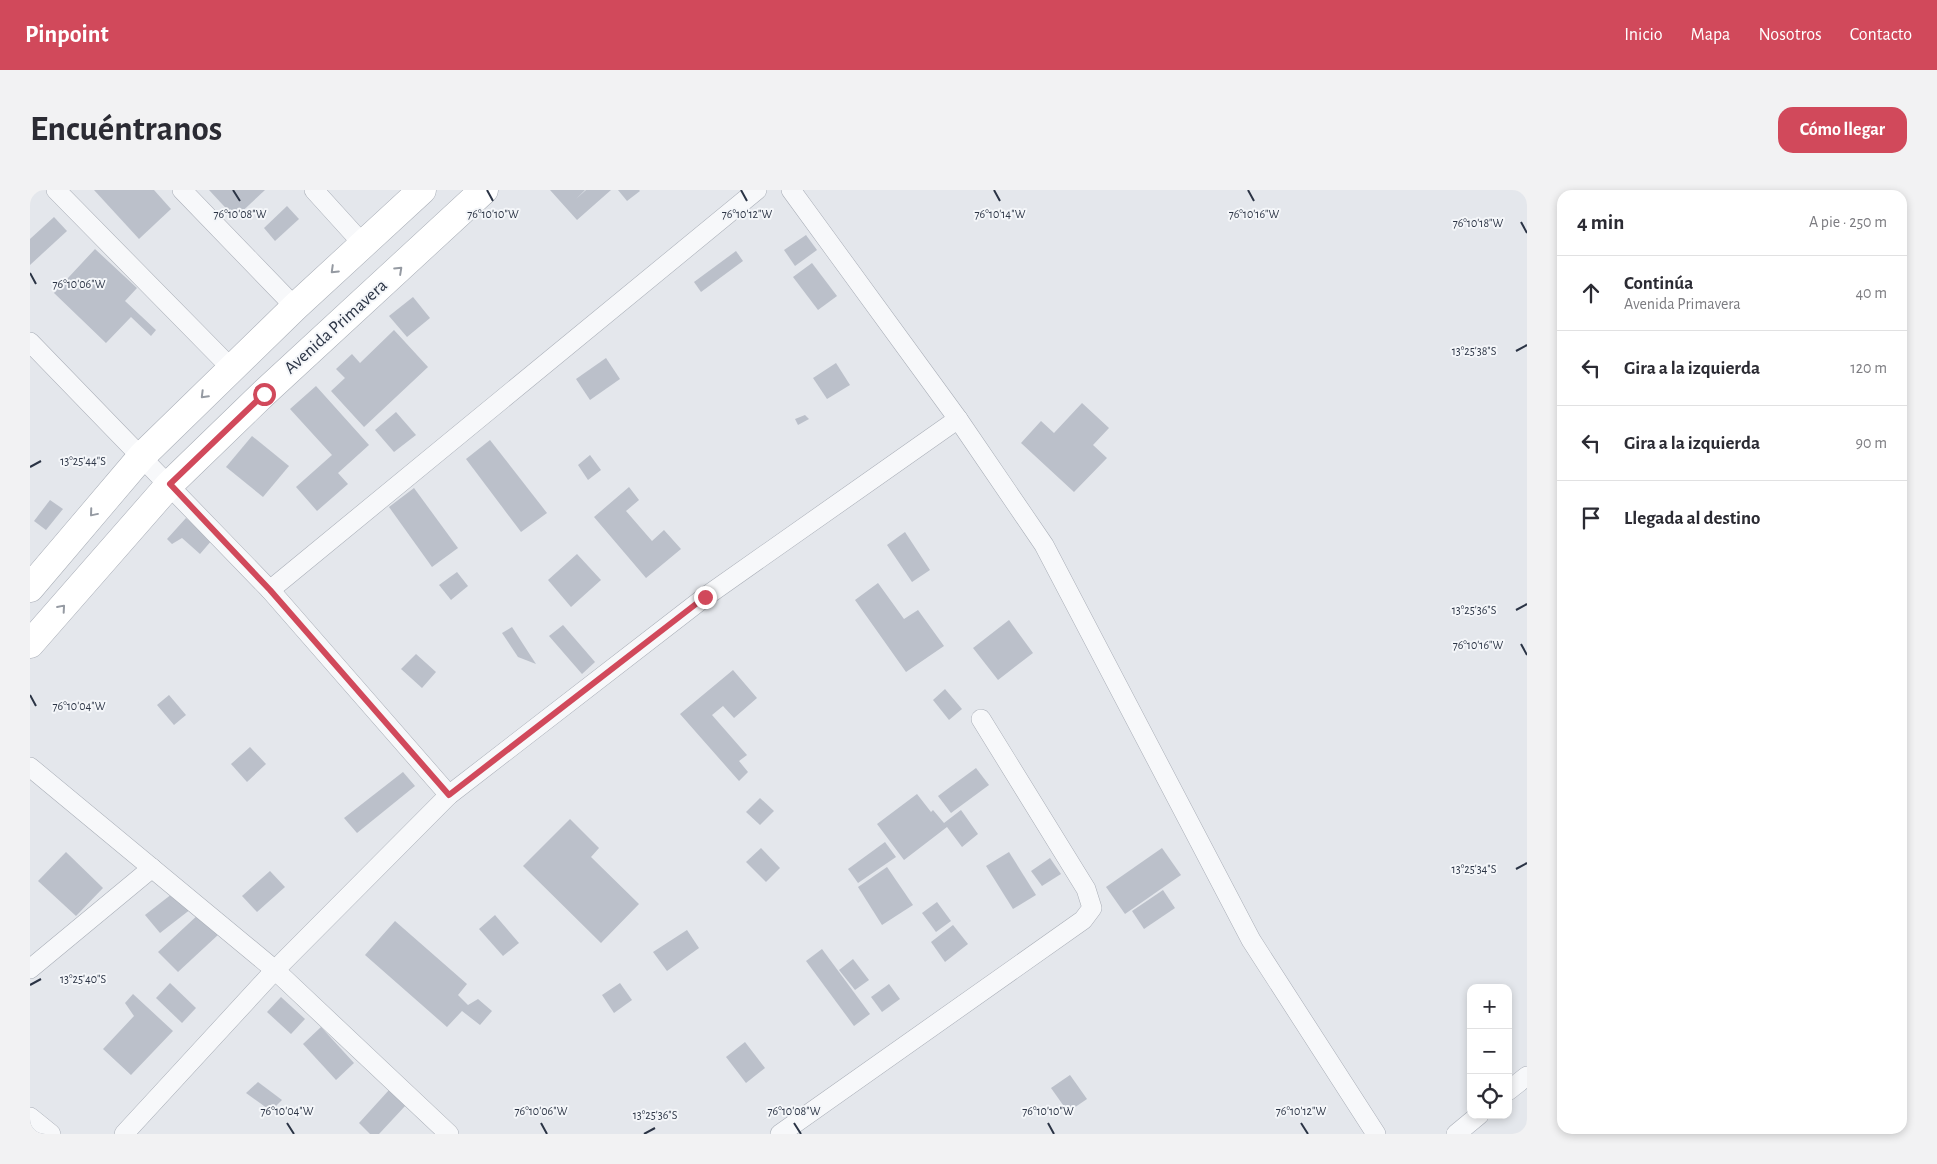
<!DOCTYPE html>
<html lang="es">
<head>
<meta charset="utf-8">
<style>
	body { margin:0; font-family:"Alegreya Sans",sans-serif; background:#f2f2f3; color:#2b2b33 }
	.controls { position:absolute; right:15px; bottom:15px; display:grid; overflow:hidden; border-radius:10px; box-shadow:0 2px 8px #0003 }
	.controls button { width:45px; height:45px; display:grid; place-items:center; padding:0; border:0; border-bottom:1px solid #e1e1e2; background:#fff; color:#2b2b33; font:25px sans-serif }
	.stop { position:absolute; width:15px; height:15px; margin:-11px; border:4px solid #d1495b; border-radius:50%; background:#fff }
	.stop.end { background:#d1495b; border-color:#fff; box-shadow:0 1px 5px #0008 }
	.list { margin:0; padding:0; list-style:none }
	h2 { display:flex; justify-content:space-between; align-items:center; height:65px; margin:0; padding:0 20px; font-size:21px }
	h2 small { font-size:16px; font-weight:400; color:#7c7c81 }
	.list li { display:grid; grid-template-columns:32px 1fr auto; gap:15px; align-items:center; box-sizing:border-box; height:75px; padding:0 20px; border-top:1px solid #e1e1e2 }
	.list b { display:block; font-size:19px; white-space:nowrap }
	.list p { margin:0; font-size:16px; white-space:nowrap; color:#7c7c81 }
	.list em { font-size:16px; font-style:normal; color:#7c7c81 }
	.icon { flex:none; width:28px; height:28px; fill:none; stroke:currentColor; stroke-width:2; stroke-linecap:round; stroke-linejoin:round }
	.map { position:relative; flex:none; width:1497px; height:944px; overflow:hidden; border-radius:15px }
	header { display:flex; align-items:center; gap:30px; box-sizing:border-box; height:70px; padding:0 25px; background:#d1495b; color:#fff }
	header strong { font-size:24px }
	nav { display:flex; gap:28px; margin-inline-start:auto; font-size:18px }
	.intro { display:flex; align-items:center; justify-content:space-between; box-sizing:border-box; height:120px; padding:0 30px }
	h1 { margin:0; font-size:35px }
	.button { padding:12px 22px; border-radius:15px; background:#d1495b; color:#fff; font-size:18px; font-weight:700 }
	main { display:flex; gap:30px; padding:0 30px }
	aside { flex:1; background:#fff; border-radius:15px; box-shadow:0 2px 8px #0003 }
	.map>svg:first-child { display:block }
	.building { fill:#bbc0ca }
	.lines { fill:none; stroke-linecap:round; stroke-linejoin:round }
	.street-casing { stroke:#a9aeb7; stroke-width:20 }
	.secondary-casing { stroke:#a9aeb7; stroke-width:29 }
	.street { stroke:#f7f8fa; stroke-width:19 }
	.secondary { stroke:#fff; stroke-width:28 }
	.oneway { stroke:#959aa2 }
	.route { stroke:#d1495b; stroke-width:6 }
	.ticks { fill:none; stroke:#2b3445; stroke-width:2 }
	.labels { text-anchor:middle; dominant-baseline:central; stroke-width:4; stroke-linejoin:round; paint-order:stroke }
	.street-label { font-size:18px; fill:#2b3445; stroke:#f4f6f9 }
	.ticks-label { font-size:12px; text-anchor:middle; fill:#2b3445; stroke:#f4f6f9; stroke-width:4; stroke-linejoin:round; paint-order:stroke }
</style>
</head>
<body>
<header>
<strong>Pinpoint</strong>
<nav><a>Inicio</a><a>Mapa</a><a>Nosotros</a><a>Contacto</a></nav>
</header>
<div class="intro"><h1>Encuéntranos</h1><a class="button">Cómo llegar</a></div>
<main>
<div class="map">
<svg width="1497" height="944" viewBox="0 0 1497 944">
	<rect width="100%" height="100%" fill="#e4e7ec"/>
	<g class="building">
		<path d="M64 0H124L141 19 109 49Z"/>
		<path d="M179 0H235L205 28Z"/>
		<path d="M520 0H555L546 9 556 0H581L547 30Z"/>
		<path d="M588 0H609L610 1 597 11Z"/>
		<path d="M257 16 269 29 245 51 234 38Z"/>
		<path d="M24 27 37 41 0 75V49Z"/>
		<path d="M776 45 787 60 765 76 754 60Z"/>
		<path d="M65 59 107 98 95 111 126 140 121 146 101 127 76 153 24 103Z"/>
		<path d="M706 61 713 71 671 102 664 92Z"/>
		<path d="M782 73 807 106 788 120 763 87Z"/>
		<path d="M383 107 400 128 377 147 359 126Z"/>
		<path d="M364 140 398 177 334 237 301 201 315 188 306 179 322 164 330 173Z"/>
		<path d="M576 168 590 189 560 210 546 189Z"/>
		<path d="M806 173 820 195 797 209 783 188Z"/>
		<path d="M286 196 339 255 308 283 318 294 287 321 266 297 302 265 260 219Z"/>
		<path d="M1052 213 1079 238 1063 255 1077 268 1044 302 991 253 1011 231 1024 243Z"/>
		<path d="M366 222 386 245 364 262 345 240Z"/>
		<path d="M775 225 779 229 768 235 765 229Z"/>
		<path d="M222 246 259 276 233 307 196 277Z"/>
		<path d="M460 250 517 323 491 342 436 269Z"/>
		<path d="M560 265 571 280 558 290 548 275Z"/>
		<path d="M599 297 609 310 596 321 622 351 634 340 651 359 616 388 564 327Z"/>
		<path d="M384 298 428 358 402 377 359 317Z"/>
		<path d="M20 310 33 319 16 340 4 331Z"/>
		<path d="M156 328 182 350 170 364 152 348 142 354 137 349Z"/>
		<path d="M875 342 900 380 882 392 857 355Z"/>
		<path d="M547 364 571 390 541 417 518 390Z"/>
		<path d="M427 382 438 396 421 410 409 395Z"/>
		<path d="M848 393 874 429 888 420 914 456 876 482 825 410Z"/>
		<path d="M979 430 1003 463 968 490 943 458Z"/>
		<path d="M533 435 565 472 552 484 519 446Z"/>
		<path d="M482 437 506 474 488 467 472 443Z"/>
		<path d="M386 464 406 482 392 498 371 479Z"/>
		<path d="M703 480 727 508 704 528 693 516 682 525 717 565 709 571 718 582 709 591 650 524Z"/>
		<path d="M915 499 932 519 919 530 903 510Z"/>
		<path d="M139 505 156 525 144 535 127 515Z"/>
		<path d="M220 557 236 574 217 592 201 574Z"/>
		<path d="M946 578 959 595 921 623 908 606Z"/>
		<path d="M373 582 385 596 327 643 314 628Z"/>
		<path d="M887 604 901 622 903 620 914 633 931 620 948 644 932 657 917 637 874 670 847 634Z"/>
		<path d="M730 608 744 621 730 635 716 622Z"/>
		<path d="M540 629 569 658 561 667 609 714 571 753 493 676Z"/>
		<path d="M855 652 866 667 828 693 818 679Z"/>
		<path d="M731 658 750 678 736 692 716 672Z"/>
		<path d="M1132 658 1151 685 1095 724 1076 697Z"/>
		<path d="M36 662 73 698 46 726 8 691Z"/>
		<path d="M979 662 1006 705 983 719 956 676Z"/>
		<path d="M1020 668 1031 684 1012 696 1001 681Z"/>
		<path d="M857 677 883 715 852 735 828 697Z"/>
		<path d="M240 681 255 697 227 722 212 706Z"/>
		<path d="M147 700 161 719 130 743 115 725Z"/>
		<path d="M1133 700 1145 718 1114 739 1102 721Z"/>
		<path d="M907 712 921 731 906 742 892 723Z"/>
		<path d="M170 723 189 744 148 782 128 762Z"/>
		<path d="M465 725 489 753 473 766 449 739Z"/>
		<path d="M365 731 437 794 428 805 438 815 448 809 462 821 450 835 432 821 417 837 335 765Z"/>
		<path d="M923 735 938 754 915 772 901 752Z"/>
		<path d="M657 740 669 758 637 781 623 762Z"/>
		<path d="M792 759 840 824 824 836 776 771Z"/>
		<path d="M823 769 839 790 825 800 809 780Z"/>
		<path d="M140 793 166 818 152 833 126 808Z"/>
		<path d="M590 793 602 810 584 823 572 805Z"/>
		<path d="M859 794 870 809 852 822 841 807Z"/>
		<path d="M103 804 143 841 101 885 73 859 104 826 95 813Z"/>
		<path d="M251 807 275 829 261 844 237 822Z"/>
		<path d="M291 837 324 873 306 890 273 854Z"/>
		<path d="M715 852 735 878 716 893 696 867Z"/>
		<path d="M1040 885 1057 909 1038 922 1021 898Z"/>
		<path d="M228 892 252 910 241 921 216 903Z"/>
		<path d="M359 900 376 915 349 944H340L329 933Z"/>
	</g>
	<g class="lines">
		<defs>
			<g id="street">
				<path d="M26 0 201 178"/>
				<path d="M152 0 265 117"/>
				<path d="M284 0 332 53"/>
				<path d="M761 0 928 229 1014 355 1221 750 1346 944"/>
				<path d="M0 152 240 400 419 605"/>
				<path d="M240 400 727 0"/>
				<path d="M0 577 245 780 419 944"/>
				<path d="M0 779 122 678"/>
				<path d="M1478 901 1497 886"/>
				<path d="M0 927 21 944"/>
				<path d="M94 944 245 780 419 605 675 407 928 229"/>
				<path d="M750 944 1053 730 1062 718 1056 699 951 529"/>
				<path d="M1426 944 1449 925"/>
			</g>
			<g id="secondary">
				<path d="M0 398 112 266 265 117 392 0"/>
				<path d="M0 454 140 294 234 203 454 0"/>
			</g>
		</defs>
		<use href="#street" class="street-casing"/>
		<use href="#secondary" class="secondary-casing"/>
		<use href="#street" class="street"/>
		<use href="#secondary" class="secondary"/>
	</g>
	<defs><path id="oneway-chevron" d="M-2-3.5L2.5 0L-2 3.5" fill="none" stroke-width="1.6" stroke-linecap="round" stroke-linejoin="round" transform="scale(1.25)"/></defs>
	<g class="oneway">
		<use href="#oneway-chevron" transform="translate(304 80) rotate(136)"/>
		<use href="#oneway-chevron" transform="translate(369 80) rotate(-43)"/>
		<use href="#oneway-chevron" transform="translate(174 205) rotate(135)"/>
		<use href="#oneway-chevron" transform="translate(63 323) rotate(130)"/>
		<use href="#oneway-chevron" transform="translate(32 418) rotate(-49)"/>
	</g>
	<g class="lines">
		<path class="route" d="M234 204 140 294 240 400 419 605 675 407"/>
	</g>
	<path class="ticks" d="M203 0 210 11M457 0 463 11M711 0 717 11M964 0 970 11M1218 0 1224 11M1491 32 1497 43M0 83 6 94M1486 161 1497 155M0 277 11 271M1486 420 1497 414M1491 454 1497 465M0 505 6 516M1486 679 1497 673M0 795 11 789M257 933 264 944M511 933 517 944M764 933 771 944M1018 933 1024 944M1271 933 1278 944M614 944 625 938"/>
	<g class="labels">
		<g class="street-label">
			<text transform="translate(306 137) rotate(-42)">Avenida Primavera</text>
		</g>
	</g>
	<g class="ticks-label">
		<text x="210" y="28">76°10'08"W</text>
		<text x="463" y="28">76°10'10"W</text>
		<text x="717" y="28">76°10'12"W</text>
		<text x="1224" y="28">76°10'16"W</text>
		<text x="970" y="28">76°10'14"W</text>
		<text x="1448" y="37">76°10'18"W</text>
		<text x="49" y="98">76°10'06"W</text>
		<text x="1444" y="165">13°25'38"S</text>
		<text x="53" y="275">13°25'44"S</text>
		<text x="1444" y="424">13°25'36"S</text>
		<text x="1448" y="459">76°10'16"W</text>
		<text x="49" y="520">76°10'04"W</text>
		<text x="1444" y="683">13°25'34"S</text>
		<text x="53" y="793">13°25'40"S</text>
		<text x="257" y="925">76°10'04"W</text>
		<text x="511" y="925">76°10'06"W</text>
		<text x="764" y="925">76°10'08"W</text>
		<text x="1018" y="925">76°10'10"W</text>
		<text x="1271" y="925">76°10'12"W</text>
		<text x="625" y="929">13°25'36"S</text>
	</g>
</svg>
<div class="controls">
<button>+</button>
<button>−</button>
<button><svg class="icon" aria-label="locate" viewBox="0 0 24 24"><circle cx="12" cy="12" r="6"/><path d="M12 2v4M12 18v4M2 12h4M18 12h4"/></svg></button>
</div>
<div class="stop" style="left:234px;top:204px"></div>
<div class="stop end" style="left:675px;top:407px"></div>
</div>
<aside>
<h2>4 min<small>A pie · 250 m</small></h2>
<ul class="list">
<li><svg class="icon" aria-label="ahead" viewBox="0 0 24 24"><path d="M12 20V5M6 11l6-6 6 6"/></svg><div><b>Continúa</b><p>Avenida Primavera</p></div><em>40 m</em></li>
<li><svg class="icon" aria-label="left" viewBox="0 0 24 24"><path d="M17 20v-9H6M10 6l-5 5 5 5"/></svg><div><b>Gira a la izquierda</b></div><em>120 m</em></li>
<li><svg class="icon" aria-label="left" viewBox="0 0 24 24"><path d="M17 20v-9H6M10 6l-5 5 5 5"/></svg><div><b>Gira a la izquierda</b></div><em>90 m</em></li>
<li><svg class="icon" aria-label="arrive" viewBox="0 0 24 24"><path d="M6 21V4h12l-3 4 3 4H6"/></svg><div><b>Llegada al destino</b></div></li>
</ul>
</aside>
</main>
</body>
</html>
